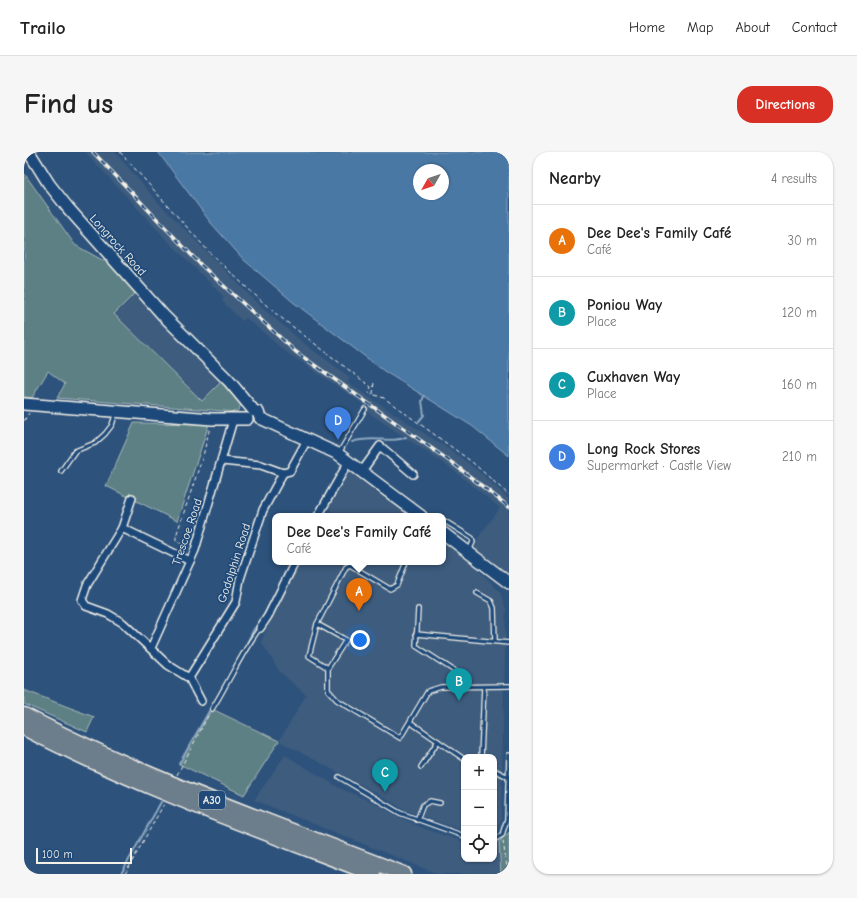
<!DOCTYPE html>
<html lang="en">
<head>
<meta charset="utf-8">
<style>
	body { margin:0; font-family:"Comic Neue",sans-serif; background:#f6f6f6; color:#222 }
	.controls { position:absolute; right:12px; bottom:12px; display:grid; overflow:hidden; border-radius:8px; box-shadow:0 1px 3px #0004 }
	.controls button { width:36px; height:36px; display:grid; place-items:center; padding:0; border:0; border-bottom:1px solid #e0e0e0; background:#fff; color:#222; font:20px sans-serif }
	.compass { position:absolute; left:389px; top:12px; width:36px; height:36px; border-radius:50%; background:#fff; box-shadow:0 1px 3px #0004; rotate:230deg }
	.scale { position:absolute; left:12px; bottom:10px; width:96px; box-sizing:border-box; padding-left:4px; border:2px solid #f4f1e8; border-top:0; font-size:11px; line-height:14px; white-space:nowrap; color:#f4f1e8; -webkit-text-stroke:3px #1f4a7a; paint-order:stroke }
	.you { position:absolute; left:336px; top:488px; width:14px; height:14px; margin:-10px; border:3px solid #fff; border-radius:50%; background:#1a73e8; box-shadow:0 0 0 6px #1a73e833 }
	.badge { display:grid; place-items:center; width:26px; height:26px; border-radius:50%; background:#d93025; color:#fff; font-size:13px; font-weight:700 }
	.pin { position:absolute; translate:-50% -33px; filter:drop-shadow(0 1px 2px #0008) }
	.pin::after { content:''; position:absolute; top:21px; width:14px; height:12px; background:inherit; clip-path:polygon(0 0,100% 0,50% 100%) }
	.popup { position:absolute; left:248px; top:361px; width:174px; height:52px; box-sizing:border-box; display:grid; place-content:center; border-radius:8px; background:#fff; filter:drop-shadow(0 1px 3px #0005); font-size:13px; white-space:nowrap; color:#767676 }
	.popup b { font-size:15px; color:#222 }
	.popup::after { content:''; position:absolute; left:50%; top:100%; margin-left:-8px; border:8px solid transparent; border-top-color:#fff }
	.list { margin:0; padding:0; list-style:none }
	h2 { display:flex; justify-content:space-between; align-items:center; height:52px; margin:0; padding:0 16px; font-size:17px }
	h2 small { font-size:13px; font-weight:400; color:#767676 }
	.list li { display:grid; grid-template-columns:26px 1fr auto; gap:12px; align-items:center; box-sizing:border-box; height:72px; padding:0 16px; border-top:1px solid #e0e0e0 }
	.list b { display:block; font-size:15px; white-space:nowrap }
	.list p { margin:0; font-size:13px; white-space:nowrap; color:#767676 }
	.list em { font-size:13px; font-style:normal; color:#767676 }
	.icon { flex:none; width:22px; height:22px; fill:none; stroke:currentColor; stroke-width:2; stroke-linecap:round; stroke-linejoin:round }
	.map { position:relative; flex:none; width:485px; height:722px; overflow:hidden; border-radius:16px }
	header { display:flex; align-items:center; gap:24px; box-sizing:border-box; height:56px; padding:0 20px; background:#fff; border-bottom:1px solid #e0e0e0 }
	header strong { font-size:19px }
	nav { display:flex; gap:22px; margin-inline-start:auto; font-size:14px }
	.intro { display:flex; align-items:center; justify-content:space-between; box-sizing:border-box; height:96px; padding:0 24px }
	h1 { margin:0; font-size:28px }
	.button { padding:10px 18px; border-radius:16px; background:#d93025; color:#fff; font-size:14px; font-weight:700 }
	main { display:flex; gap:24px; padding:0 24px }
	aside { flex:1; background:#fff; border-radius:16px; box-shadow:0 1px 3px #0004 }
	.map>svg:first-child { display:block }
	.built { fill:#3e5c7e }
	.green { fill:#5d8085; stroke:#a8b8b6 }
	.water { fill:#4878a5; stroke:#8da8c0; fill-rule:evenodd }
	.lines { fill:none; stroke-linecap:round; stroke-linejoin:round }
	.stream { stroke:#8da8c0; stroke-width:2 }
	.lane-casing { stroke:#f4f1e8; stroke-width:6 }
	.street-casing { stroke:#f4f1e8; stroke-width:10 }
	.secondary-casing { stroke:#f4f1e8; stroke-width:14 }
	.highway-casing { stroke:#f4f1e8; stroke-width:17 }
	.path { stroke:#f4f1e8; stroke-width:1; stroke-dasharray:4 3; stroke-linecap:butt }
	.lane { stroke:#1f4a7a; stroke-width:3.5 }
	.street { stroke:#1f4a7a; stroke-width:7 }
	.secondary { stroke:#1f4a7a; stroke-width:11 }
	.highway { stroke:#6c7d8c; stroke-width:14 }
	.rail-casing { stroke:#f4f1e8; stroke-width:3.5 }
	.rail { stroke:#1f4a7a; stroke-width:2; stroke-dasharray:6; stroke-linecap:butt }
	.labels { text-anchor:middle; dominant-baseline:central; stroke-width:3.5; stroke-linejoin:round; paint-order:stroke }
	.shield { fill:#1f4a7a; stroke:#b4bfc7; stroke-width:1 }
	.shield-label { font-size:11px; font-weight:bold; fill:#f4f1e8 }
	.street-label { font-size:12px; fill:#f4f1e8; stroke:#1f4a7a }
</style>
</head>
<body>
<header>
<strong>Trailo</strong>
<nav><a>Home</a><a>Map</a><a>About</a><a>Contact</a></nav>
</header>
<div class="intro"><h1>Find us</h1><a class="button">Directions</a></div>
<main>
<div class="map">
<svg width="485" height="722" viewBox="0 0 485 722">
	<rect width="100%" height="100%" fill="#2d527c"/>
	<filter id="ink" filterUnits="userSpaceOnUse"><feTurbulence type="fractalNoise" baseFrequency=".025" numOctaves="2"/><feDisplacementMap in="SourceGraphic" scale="8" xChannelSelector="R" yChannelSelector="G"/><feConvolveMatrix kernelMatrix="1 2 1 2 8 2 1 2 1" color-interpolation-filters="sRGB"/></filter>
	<g filter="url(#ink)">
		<g class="built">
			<path d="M61 0H91L133 49 237 155 286 196 326 225 324 231 435 304 459 323 485 347V422L449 397 454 386 476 356 429 318 342 259 344 255 262 200 222 166 218 169 198 149 200 145 142 87Z"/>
			<path d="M113 139 197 230 178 249 90 162Z"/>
			<path d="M323 316 335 327 384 364H304L307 359 304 350Z"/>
			<path d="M419 390 451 414 476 440 482 457 477 667 471 682 470 605H440V679L380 658 358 644 255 589 282 543 255 519 237 489 275 410H419Z"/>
			<path d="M261 603 314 635 350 651 375 665 399 676 440 690V707H470V692L475 690 477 722H414L230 648Z"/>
		</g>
		<g class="green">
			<path d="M0 21 51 93 91 115 113 139 90 162 178 249 197 230 217 253 213 260 33 246 41 232 24 219 8 246 0 245Z"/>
			<path d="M110 271 185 272 153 369 82 334Z"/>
			<path d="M0 538 70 565 63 580 0 552Z"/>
			<path d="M188 557 255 589 220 643 155 612Z"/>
			<path d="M485 680V722H477L475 690Z"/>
		</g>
		<path class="water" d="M134 0H485V304L448 274 360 219 269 150 220 108 187 71ZM395 18H419V42H395Z"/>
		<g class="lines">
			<g class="stream">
				<path d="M395 269 400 263 398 249 400 244"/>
				<path d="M328 290C347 283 368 292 382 285"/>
				<path d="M300 347 313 323"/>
				<path d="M239 465 250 444"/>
				<path d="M217 503 230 477 235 472"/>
				<path d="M155 612 205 524"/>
				<path d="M97 722 137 650"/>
			</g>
			<defs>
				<g id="lane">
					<path d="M315 301 341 257"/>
					<path d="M37 319 51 299 71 291 81 282 88 273 92 260"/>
					<path d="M419 368 448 386 449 390 445 399"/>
					<path d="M382 410 373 433 366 437 326 413 322 415 293 472 322 488 304 516V538L313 548 376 586 404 539 417 535 485 534"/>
					<path d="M453 441 467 449 470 456 471 489"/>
					<path d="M394 457 392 494 440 525 441 535"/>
					<path d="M293 472 285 504 304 516"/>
					<path d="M392 482 485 491"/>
					<path d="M188 557C205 530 217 501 236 476"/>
					<path d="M386 570 440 607"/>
					<path d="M457 605 460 535"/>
					<path d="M397 615 414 589"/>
					<path d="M470 618 484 625"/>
					<path d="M315 625 376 661 440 684"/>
					<path d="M393 668 399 653 406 649 416 651"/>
					<path d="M470 688 478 683 483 667 485 603"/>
				</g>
				<g id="street">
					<path d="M198 309 237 313 259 321 266 319 283 288"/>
					<path d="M338 319 356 294 389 322"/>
					<path d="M294 364 325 309"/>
					<path d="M98 376 108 346"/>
					<path d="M166 409 98 376 63 433 58 448 62 454 84 462 99 471 144 513 165 526 177 549"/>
					<path d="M236 476 244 464 271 410"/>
					<path d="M127 496 171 398 209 268"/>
					<path d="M165 526 212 450 216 427 239 358 259 321"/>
				</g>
				<g id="secondary">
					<path d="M5 0 25 32 44 56 139 163 205 229 230 259 234 260 236 266 314 302 397 364"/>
					<path d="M0 252 188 267H223"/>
					<path d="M419 381 485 431"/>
				</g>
				<g id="highway">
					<path d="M0 563C122 627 252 672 380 722"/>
					<path d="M0 576C112 634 232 677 349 722"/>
				</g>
			</defs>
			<use href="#lane" class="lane-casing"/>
			<use href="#street" class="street-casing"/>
			<use href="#secondary" class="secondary-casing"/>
			<use href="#highway" class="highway-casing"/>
			<g class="path">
				<path d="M96 0 186 101 220 133 251 161 347 235 345 241 360 246 396 272 448 310 485 343"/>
				<path d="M349 242 350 229"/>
				<path d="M0 269 5 261"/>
				<path d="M164 395 152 389V384L179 304 186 275"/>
				<path d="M153 623 185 562"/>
				<path d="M479 689 484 722"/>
				<path d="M101 722 140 652"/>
			</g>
			<use href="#lane" class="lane"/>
			<use href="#street" class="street"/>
			<use href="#secondary" class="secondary"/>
			<use href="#highway" class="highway"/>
			<defs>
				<path id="rail" d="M69 0 177 113 272 200 431 313 485 355"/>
			</defs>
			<use href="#rail" class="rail-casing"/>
			<use href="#rail" class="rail"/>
		</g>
	</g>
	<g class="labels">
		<rect class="shield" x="175" y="639" width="26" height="18" rx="3"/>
		<g class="shield-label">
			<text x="188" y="648">A30</text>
		</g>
		<g class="street-label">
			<text transform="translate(94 93) rotate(48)">Longrock Road</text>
			<text transform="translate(163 380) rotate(-71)">Trescoe Road</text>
			<text transform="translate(210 411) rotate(-72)">Godolphin Road</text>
		</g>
	</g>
</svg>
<div class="controls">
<button>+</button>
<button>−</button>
<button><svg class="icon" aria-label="locate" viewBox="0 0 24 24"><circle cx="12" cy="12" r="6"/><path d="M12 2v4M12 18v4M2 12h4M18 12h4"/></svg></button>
</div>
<svg class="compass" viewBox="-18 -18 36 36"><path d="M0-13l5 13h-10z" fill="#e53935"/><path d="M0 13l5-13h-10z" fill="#767676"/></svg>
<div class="scale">100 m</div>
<div class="you"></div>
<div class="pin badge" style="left:335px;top:459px;background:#e8710a">A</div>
<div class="popup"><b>Dee Dee's Family Café</b>Café</div>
<div class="pin badge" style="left:435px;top:549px;background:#0f9aa8">B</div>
<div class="pin badge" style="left:361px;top:640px;background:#0f9aa8">C</div>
<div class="pin badge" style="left:314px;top:288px;background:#3f7fe0">D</div>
</div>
<aside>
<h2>Nearby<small>4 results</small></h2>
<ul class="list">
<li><span class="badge" style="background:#e8710a">A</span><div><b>Dee Dee's Family Café</b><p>Café</p></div><em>30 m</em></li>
<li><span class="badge" style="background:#0f9aa8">B</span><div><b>Poniou Way</b><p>Place</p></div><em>120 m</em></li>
<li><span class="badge" style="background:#0f9aa8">C</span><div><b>Cuxhaven Way</b><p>Place</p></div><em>160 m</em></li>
<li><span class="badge" style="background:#3f7fe0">D</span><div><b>Long Rock Stores</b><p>Supermarket · Castle View</p></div><em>210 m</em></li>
</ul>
</aside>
</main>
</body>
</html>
